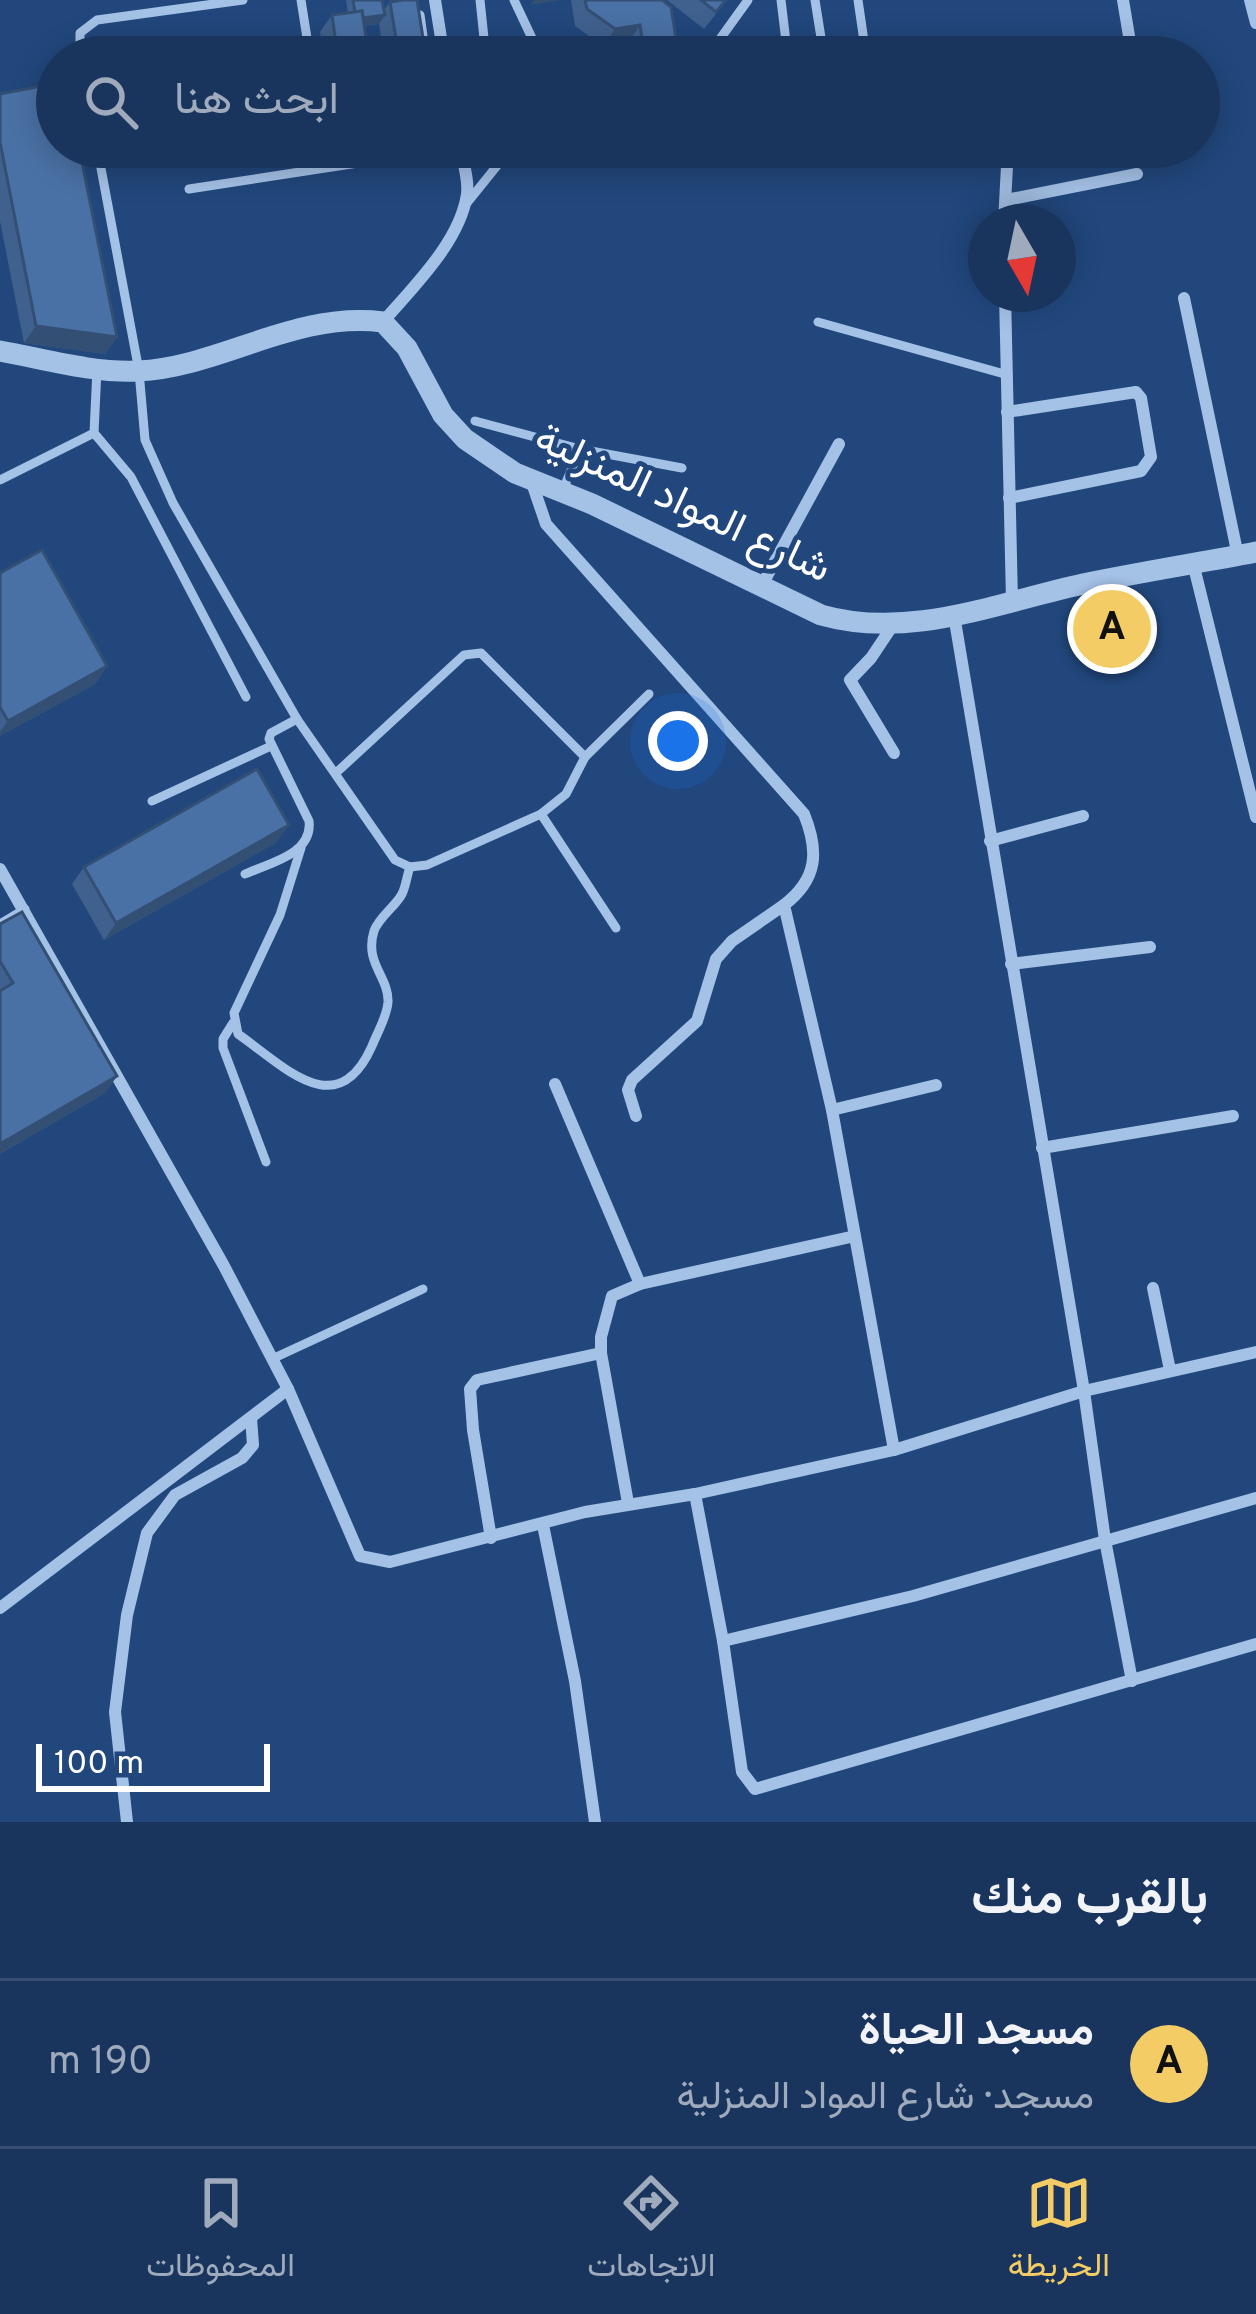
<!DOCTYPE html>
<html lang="ar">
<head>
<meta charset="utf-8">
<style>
	body { margin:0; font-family:Overpass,Vazirmatn,sans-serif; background:#264066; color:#f1f3f6; direction:rtl }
	.compass { position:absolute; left:968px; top:204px; width:108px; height:108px; border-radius:50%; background:#19355d; box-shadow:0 6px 30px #0003; rotate:171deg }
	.scale { position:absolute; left:36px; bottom:30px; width:234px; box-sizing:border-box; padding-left:12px; border:6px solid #fff; border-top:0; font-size:33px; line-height:42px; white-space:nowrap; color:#fff; -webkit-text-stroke:9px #21477c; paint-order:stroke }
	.you { position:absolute; left:678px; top:741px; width:42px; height:42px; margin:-30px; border:9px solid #fff; border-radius:50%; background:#1a73e8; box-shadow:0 0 0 18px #1a73e833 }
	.badge { display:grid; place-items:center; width:78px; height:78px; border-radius:50%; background:#f3cc65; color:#111; font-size:39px; font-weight:700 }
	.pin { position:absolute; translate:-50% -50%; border:6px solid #fff; box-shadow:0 3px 12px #0006 }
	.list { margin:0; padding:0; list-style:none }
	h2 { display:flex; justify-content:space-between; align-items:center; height:156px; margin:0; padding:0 48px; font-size:51px }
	h2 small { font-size:39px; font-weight:400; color:#9fabbc }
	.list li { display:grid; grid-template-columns:78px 1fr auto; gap:36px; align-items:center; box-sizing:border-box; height:168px; padding:0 48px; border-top:3px solid #375072 }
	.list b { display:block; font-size:45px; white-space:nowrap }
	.list p { margin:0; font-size:39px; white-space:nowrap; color:#9fabbc }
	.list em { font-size:39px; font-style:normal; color:#9fabbc }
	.icon { flex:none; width:66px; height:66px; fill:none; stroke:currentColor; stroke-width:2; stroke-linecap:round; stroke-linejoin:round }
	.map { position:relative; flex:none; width:1256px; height:1822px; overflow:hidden; direction:ltr }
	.search { position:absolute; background:#19355d; box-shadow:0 6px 30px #0003; left:36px; right:36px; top:36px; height:132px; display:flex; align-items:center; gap:30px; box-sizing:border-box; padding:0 42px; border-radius:66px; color:#9fabbc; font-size:45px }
	.sheet { height:324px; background:#19355d }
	nav { display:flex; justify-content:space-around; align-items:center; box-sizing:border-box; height:168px; border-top:3px solid #375072; background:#19355d; font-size:33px; color:#9fabbc }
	nav a { display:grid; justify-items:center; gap:6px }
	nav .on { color:#f3cc65 }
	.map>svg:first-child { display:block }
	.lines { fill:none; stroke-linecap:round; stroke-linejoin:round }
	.service { stroke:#a4c1e6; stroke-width:9 }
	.minor { stroke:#a4c1e6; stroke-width:12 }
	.tertiary { stroke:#a4c1e6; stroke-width:21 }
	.wall { fill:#40618e }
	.shaded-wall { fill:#344f74 }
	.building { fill:#4a71a5; stroke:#344f74; stroke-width:3 }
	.labels { text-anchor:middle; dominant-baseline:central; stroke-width:10; stroke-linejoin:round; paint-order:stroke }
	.street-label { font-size:42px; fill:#fff; stroke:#21477c }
</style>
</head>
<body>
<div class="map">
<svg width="1256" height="1822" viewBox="0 0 1256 1822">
	<rect width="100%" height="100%" fill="#21477c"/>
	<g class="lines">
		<g class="service">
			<path d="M301 0 310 57"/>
			<path d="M480 0 486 57"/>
			<path d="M514 0 539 53"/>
			<path d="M781 0 787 50"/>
			<path d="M815 0 822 44"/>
			<path d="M858 0 865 48 860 57"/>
			<path d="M420 15 426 57"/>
			<path d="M538 55C554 46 567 47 582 57"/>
			<path d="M80 57V33L97 20 243 0"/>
			<path d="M707 57 748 0"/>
			<path d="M97 147 139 371 145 440 173 503 297 719 395 860 410 867 427 865 541 814 566 794 585 757 649 694"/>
			<path d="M324 147 327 166"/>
			<path d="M189 189 423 153 434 147"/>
			<path d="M463 208 512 147"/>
			<path d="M818 322 1008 375"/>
			<path d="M97 369 94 433 131 477 246 697"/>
			<path d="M475 421 580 449 682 468"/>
			<path d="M0 480 94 433"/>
			<path d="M562 492 580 449"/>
			<path d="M337 772 464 655 481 653 585 757"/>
			<path d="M152 801 271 746"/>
			<path d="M541 814 616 928"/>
			<path d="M301 848 280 915 234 1013 238 1034C284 1066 337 1125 372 1046 377 1033 387 1017 388 1002 389 977 364 963 374 931 379 917 395 907 402 894 406 886 407 875 410 867"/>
			<path d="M245 874C270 863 313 854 309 821L269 739 271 733 297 719"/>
			<path d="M0 924 25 909"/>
			<path d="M233 1023 223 1039V1048L266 1162"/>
			<path d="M272 1359 423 1289"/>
		</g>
		<g class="minor">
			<path d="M435 0 444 57"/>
			<path d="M1123 0 1131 48"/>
			<path d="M1250 0 1256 23"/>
			<path d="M1006 200 1137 174"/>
			<path d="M1004 222 1008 147"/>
			<path d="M1005 294 1012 601"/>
			<path d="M1184 298 1238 556"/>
			<path d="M383 322C413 287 460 242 467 194 469 180 463 162 460 147"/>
			<path d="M1007 412 1136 392 1141 398 1151 457 1141 471 1009 498"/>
			<path d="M1193 563 1256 817"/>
			<path d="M762 585 839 444"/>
			<path d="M954 615 1084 1391 1105 1540 1132 1681"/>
			<path d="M893 625 871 658 850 680 894 753"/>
			<path d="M990 841 1083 816"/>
			<path d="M0 869 224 1266 288 1389 360 1556 390 1562 585 1512 695 1494 894 1450 832 1110 784 905C818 879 819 851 804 814L546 524 532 483"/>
			<path d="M1011 964 1150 947"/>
			<path d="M555 1084 640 1284"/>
			<path d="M832 1110 936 1085"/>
			<path d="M636 1116 628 1090 632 1080 697 1021 716 959 732 941 784 905"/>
			<path d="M1042 1148 1233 1116"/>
			<path d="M1153 1288 1170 1370"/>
			<path d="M894 1450 1084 1391 1256 1352"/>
			<path d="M695 1494 723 1641 742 1772 755 1789 1256 1644"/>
			<path d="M628 1503 601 1353V1337L612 1296 640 1284 855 1236"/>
			<path d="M543 1525 575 1681 595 1822"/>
			<path d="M491 1538 473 1430 470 1389 477 1380 601 1353"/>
			<path d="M0 1608 288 1389"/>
			<path d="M723 1641 913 1596 1256 1498"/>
			<path d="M127 1822 115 1712 127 1615 147 1533 175 1495 242 1458 253 1445 251 1418"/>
		</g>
		<path class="tertiary" d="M0 351C45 359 92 373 138 371 221 367 294 311 383 322L407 348 443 415 465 439 515 473 592 504 821 615C909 640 996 603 1083 584 1141 572 1198 563 1256 552"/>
	</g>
	<g class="wall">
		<path d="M346 0H382L384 10 390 2 426 57H384L379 24 364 26 369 57H324L320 32 332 15 348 13Z"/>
		<path d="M571 0H665L664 2 679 57H630L628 43 603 46 575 26Z"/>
		<path d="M667 0H727L704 29Z"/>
		<path d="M0 94 117 337 105 354 24 343 0 221Z"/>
		<path d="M0 573 107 666 95 684 0 736Z"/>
		<path d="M277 842 104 940 72 884 84 867Z"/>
		<path d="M0 924 117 1076 105 1093 0 1154Z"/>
	</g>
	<g class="shaded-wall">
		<path d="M534 0H562L530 5Z"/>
		<path d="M385 15 379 24 350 28 356 19Z"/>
		<path d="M640 25 628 43 603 46 615 29Z"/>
		<path d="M343 147H370L368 150 338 154Z"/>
		<path d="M36 326 117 337 105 354 24 343Z"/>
		<path d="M107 666 95 684 0 736V732L8 721Z"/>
		<path d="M289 825 277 842 104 940 116 923Z"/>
		<path d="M117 1076 105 1093 0 1154V1144Z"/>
	</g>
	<g class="building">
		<path d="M353 0H382L385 15 363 18 362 11 355 12Z"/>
		<path d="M403 0H417L426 57H399L390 2Z"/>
		<path d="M585 0H662L671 7 679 57H645L640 25 615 29 587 9Z"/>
		<path d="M701 0H726L716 12Z"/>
		<path d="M362 11 369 57H338L332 15Z"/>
		<path d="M57 83V147H79L117 337 36 326 0 142V94Z"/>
		<path d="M42 550 107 666 8 721 0 707V573Z"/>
		<path d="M257 769 289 825 116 923 84 867Z"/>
		<path d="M22 912 117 1076 0 1144V991L13 983 0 961V924Z"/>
	</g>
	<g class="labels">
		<g class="street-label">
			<text transform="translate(682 505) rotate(25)">شارع المواد المنزلية</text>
		</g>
	</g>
</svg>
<svg class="compass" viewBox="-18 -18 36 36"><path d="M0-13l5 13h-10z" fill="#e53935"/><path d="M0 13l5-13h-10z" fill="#9fabbc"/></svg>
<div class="scale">100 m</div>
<div class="you"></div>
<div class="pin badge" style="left:1112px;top:629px">A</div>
<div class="search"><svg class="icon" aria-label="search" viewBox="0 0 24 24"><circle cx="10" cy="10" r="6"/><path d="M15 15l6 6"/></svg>ابحث هنا</div>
</div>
<section class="sheet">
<h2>بالقرب منك<small></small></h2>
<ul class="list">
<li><span class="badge">A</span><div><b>مسجد الحياة</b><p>مسجد · شارع المواد المنزلية</p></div><em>190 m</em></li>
</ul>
</section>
<nav>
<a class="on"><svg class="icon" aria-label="map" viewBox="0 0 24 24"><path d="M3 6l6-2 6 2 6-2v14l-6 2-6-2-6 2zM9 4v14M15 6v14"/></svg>الخريطة</a>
<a><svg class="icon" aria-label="directions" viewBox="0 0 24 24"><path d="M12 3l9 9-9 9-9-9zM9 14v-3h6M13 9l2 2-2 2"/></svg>الاتجاهات</a>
<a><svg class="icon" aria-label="saved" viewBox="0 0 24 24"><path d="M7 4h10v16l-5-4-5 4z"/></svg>المحفوظات</a>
</nav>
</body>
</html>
